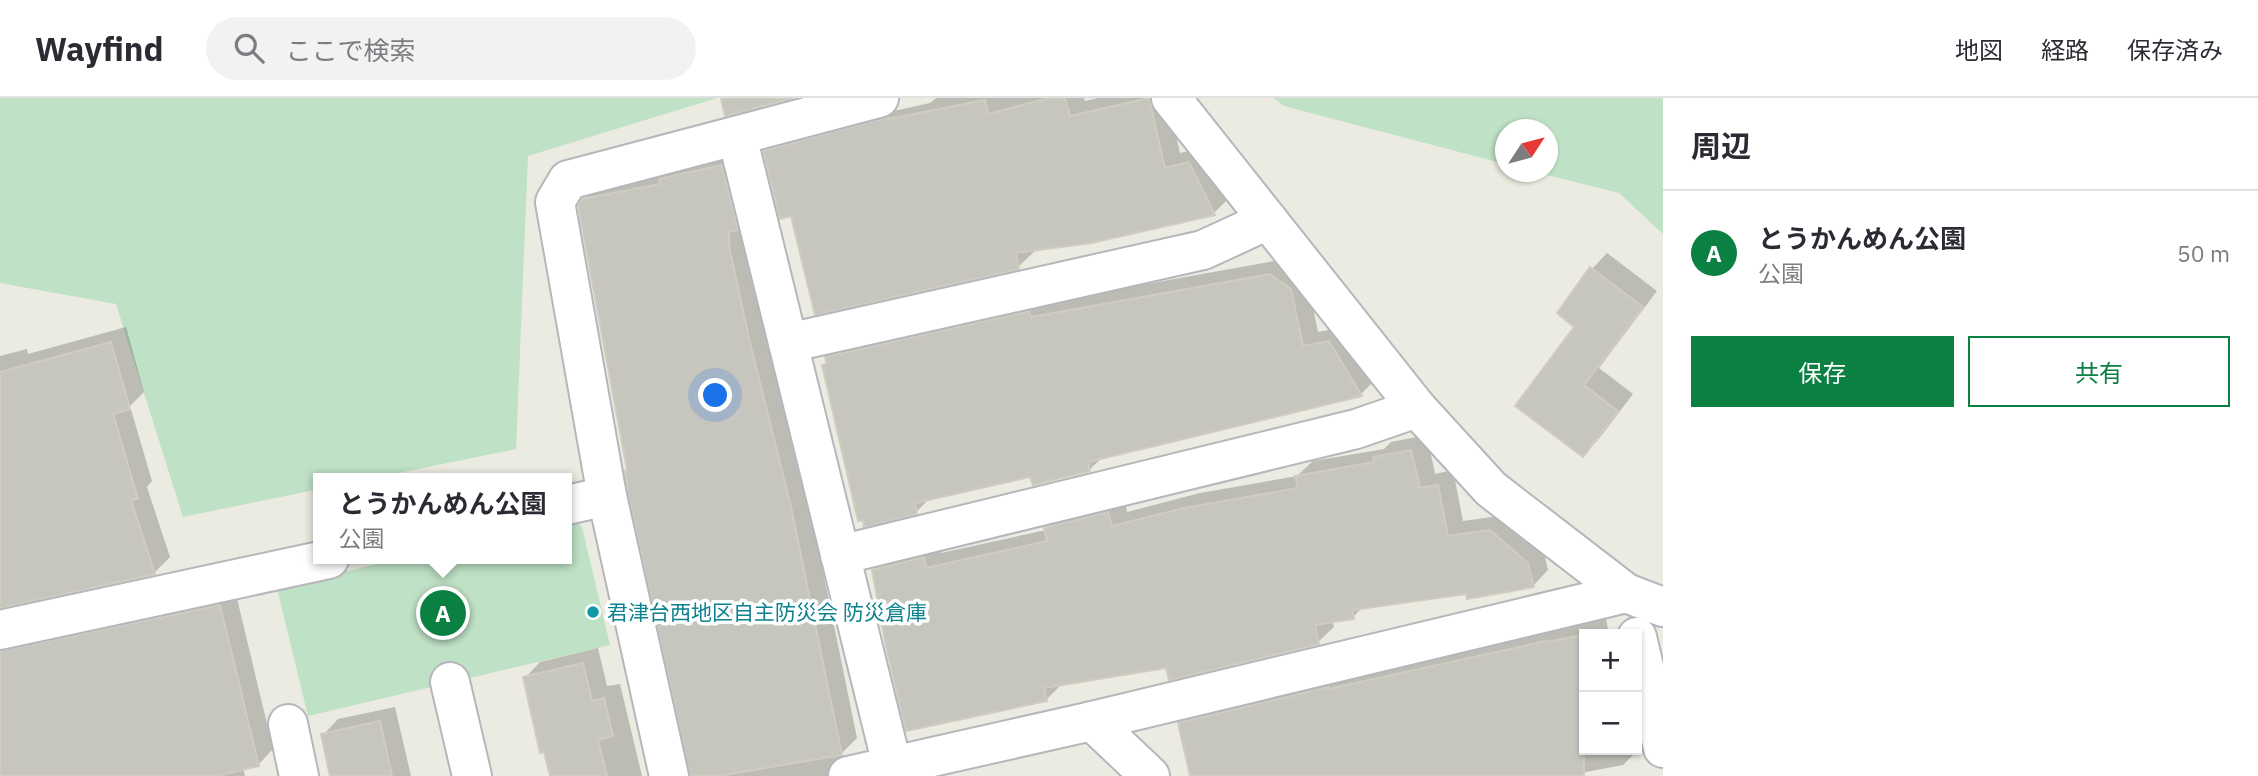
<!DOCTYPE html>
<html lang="ja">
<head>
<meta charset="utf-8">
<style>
	body { margin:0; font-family:"IBM Plex Sans","Noto Sans JP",sans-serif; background:#f2f2f3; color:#2b2b33 }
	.controls { position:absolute; right:21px; bottom:21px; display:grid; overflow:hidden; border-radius:0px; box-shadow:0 2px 5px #0004 }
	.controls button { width:63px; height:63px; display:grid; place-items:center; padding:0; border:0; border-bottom:2px solid #e1e1e2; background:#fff; color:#2b2b33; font:35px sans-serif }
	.compass { position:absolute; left:1495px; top:21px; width:63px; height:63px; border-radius:50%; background:#fff; box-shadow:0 2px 5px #0004; rotate:54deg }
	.you { position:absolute; left:716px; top:298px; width:24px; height:24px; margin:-18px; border:5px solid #fff; border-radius:50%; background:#1a73e8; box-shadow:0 0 0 10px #1a73e833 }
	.badge { display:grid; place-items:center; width:46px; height:46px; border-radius:50%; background:#0b8043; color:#fff; font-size:23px; font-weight:700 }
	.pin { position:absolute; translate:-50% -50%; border:4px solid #fff; box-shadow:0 2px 7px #0006 }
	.popup { position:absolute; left:313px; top:375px; width:259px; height:91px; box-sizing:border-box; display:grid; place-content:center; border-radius:0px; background:#fff; filter:drop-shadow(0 2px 5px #0005); font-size:23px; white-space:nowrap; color:#7c7c81 }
	.popup b { font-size:26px; color:#2b2b33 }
	.popup::after { content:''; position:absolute; left:50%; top:100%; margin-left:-14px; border:14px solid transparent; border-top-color:#fff }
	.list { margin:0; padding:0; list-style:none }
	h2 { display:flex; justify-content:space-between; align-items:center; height:91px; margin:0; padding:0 28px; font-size:30px }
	h2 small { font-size:23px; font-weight:400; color:#7c7c81 }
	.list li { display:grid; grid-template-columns:46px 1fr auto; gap:21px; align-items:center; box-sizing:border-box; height:126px; padding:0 28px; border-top:2px solid #e1e1e2 }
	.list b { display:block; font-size:26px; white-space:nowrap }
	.list p { margin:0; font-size:23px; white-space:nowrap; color:#7c7c81 }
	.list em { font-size:23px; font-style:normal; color:#7c7c81 }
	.actions { display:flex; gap:14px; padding:21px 28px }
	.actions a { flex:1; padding:16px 0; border:2px solid #0b8043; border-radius:0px; text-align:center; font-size:24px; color:#0b8043 }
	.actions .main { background:#0b8043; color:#fff }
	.icon { flex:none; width:38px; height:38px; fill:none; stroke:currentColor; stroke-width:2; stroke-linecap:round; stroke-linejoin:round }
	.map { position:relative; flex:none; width:1663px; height:678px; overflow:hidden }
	header { display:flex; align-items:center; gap:42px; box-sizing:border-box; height:98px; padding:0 35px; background:#fff; border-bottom:2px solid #e1e1e2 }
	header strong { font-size:33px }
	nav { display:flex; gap:38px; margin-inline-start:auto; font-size:24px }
	.search { width:490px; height:63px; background:#f2f2f3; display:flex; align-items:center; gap:18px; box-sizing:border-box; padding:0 24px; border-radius:38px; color:#7c7c81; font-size:26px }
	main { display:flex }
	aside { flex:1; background:#fff }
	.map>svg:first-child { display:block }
	.green { fill:#bfe1c5 }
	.shadow { fill:#0003 }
	.building { fill:#c6c5be; stroke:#cfcdc0; stroke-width:2 }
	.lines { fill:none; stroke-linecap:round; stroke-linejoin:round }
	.minor-casing { stroke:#b6b7bc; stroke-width:42 }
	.minor { stroke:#fff; stroke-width:38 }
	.culture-dot { fill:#0f9aa8; stroke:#fff; stroke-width:2.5 }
	.labels { text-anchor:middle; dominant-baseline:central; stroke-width:7; stroke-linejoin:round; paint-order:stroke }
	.culture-label { font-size:21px; fill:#0d838f; stroke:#fff; text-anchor:start }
</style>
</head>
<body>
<header>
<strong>Wayfind</strong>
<div class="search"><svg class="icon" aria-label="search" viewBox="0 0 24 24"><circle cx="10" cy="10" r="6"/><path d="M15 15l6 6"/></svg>ここで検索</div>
<nav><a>地図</a><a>経路</a><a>保存済み</a></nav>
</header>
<main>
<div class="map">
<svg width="1663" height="678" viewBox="0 0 1663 678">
	<rect width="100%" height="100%" fill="#ebebe1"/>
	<g class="green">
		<path d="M0 0H717L528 58 516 351 374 380H319V391L183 419 116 206 0 185Z"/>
		<path d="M1274 0H1663V136L1619 95 1535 74H1548V32H1506L1505 66 1284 8Z"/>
		<path d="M567 419H570L582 429 610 547 308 618 277 490 397 461H567Z"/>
	</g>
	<g class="shadow">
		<path d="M936 0H1084L1085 3 1098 0H1167L1180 55 1205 49 1229 100 1214 115 1033 151 1034 154 1018 169 792 115 765 54 781 38 930 5Z"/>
		<path d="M737 53 857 640 842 655 841 666 848 678H692L629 371 584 102 600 86Z"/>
		<path d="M1607 155 1657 193 1599 270 1633 296 1598 342 1583 357 1577 228 1592 171Z"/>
		<path d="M1286 161 1306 176 1318 234 1345 229 1376 281 1361 296 1103 359 1089 372 1031 376 930 400 916 414 824 267 828 263 827 260 843 244 1046 204Z"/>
		<path d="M126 229 144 294 130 308 152 383 147 389 170 459 154 475 0 493V258L27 251 28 256Z"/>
		<path d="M1427 337 1435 376 1453 372 1463 423 1506 417 1543 450 1548 472 1533 488 1364 508 1353 519 1332 522 1334 529 1318 544 1063 585 1046 602 874 472 890 457 939 445 941 455 1046 432 1061 415 1124 400 1127 414 1200 395 1297 378 1313 363 1384 351 1391 344Z"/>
		<path d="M235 492 273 651 258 667 243 670 245 678H0V550Z"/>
		<path d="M1606 521 1609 536H1584V652H1637V644L1638 652 1623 667 1565 678H1192L1180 625 1196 610 1531 535Z"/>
		<path d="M598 550 607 588 620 586 642 678H552L525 580 540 564Z"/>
		<path d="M395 609 411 678H332L323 637 338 621Z"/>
	</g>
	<g class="building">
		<path d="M721 0H793L725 18Z"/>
		<path d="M1049 0H1065L1070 18 1149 0 1165 70 1189 64 1215 117 1091 145 1016 155 1019 171 815 217 791 118 780 121 763 53 888 19V21L985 2 988 16Z"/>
		<path d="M722 67 738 132 728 134 730 144H728L751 249 791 409 842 657 718 678H690L628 394 625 373 627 372 578 108 582 101 660 86 659 81Z"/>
		<path d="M1590 169 1643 209 1584 287 1618 313 1583 359 1515 308 1574 229 1557 215Z"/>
		<path d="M1270 176 1291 191 1303 248 1329 243 1362 298 1088 364 1090 373 1033 387 1030 379 915 405 917 416 864 429 863 422 858 423 822 267 827 266 825 259 1029 213 1031 219Z"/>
		<path d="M111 244 130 311 113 316 138 401 131 402 155 476 0 510V274Z"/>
		<path d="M1411 352 1420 390 1438 387 1448 438 1490 432 1528 465 1534 489 1467 501 1466 496 1352 512 1354 521 1315 527 1319 546 1169 582 1166 570 1044 590 1047 603 906 633 886 548 872 472 924 459 926 470 1047 443 1044 430 1108 414 1112 428 1184 410 1298 390 1295 378 1374 364 1373 359Z"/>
		<path d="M220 507 259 668 217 678H0V553Z"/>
		<path d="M1584 537V678H1190L1178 625 1328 589V591L1546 543V544Z"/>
		<path d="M583 565 592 603 604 600 613 638 598 642 607 678H550L544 654 540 655 523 579Z"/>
		<path d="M380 623 392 678H330L321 636Z"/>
	</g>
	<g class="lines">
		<defs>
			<g id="minor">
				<path d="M1171 0 1417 310 1491 391 1626 495 1663 509"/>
				<path d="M737 38 892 667"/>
				<path d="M788 245 1203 152 1268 122"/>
				<path d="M567 407 607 398"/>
				<path d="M840 457 1356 331 1417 310"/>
				<path d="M0 532 329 461"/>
				<path d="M1637 539 1663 650"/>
				<path d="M450 584 472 678"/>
				<path d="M1092 623 1150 678"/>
				<path d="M288 626 299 678"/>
				<path d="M669 678 607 398 555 104 568 82 879 0"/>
				<path d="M848 678 1092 623 1626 495"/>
			</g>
		</defs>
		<use href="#minor" class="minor-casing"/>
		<use href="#minor" class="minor"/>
	</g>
	<circle class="culture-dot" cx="593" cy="514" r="7"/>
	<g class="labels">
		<g class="culture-label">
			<text x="607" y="514">君津台西地区自主防災会 防災倉庫</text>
		</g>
	</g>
</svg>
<div class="controls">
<button>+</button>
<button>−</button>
</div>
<svg class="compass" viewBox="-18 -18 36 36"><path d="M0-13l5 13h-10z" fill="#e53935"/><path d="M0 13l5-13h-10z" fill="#7c7c81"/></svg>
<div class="you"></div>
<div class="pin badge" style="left:443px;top:515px">A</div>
<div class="popup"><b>とうかんめん公園</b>公園</div>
</div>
<aside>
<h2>周辺<small></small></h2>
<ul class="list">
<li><span class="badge">A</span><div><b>とうかんめん公園</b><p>公園</p></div><em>50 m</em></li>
</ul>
<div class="actions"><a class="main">保存</a><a>共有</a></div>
</aside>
</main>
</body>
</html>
